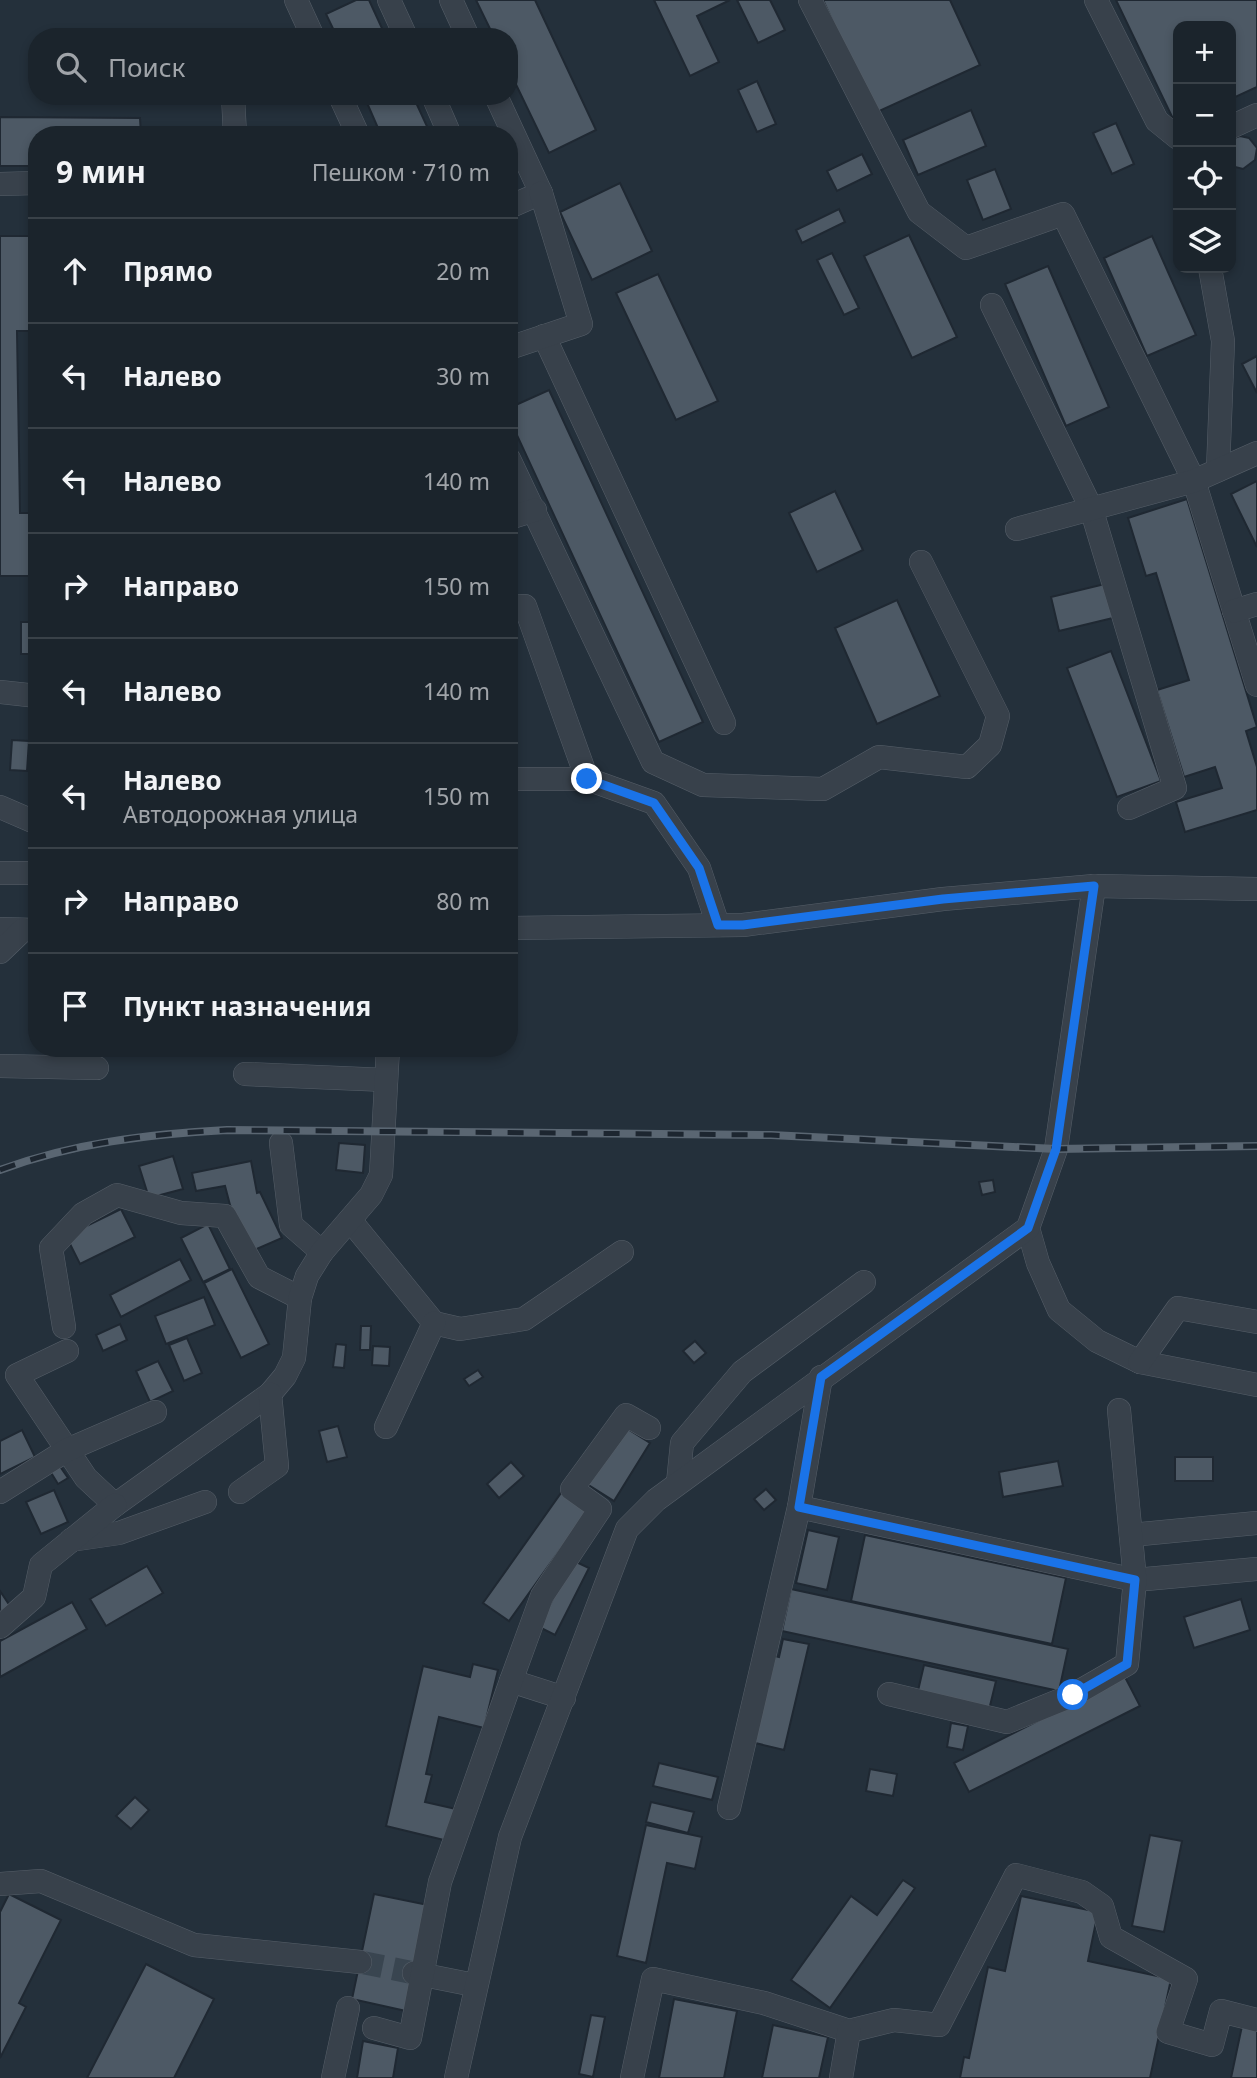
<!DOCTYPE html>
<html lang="ru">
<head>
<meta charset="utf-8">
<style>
	body { margin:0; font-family:"Noto Sans",sans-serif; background:#242c34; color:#f1f3f6 }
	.controls { position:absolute; right:21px; top:21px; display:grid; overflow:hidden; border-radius:14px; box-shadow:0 4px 10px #0003 }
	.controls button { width:63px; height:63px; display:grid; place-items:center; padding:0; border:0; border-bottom:2px solid #394148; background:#1b242c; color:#f1f3f6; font:35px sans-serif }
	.stop { position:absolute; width:21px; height:21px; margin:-16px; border:5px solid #1a73e8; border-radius:50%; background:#fff }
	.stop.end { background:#1a73e8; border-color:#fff; box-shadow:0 2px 7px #0008 }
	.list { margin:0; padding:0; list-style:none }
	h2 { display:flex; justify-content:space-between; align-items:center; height:91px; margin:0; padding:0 28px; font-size:30px }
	h2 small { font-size:23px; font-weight:400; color:#a0a4a9 }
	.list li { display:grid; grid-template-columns:46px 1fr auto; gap:21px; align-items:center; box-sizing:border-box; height:105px; padding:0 28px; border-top:2px solid #394148 }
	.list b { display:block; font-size:26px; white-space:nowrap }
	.list p { margin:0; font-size:23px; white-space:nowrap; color:#a0a4a9 }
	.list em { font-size:23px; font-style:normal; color:#a0a4a9 }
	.icon { flex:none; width:38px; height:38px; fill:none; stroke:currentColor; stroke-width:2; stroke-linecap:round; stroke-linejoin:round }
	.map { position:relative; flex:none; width:1257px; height:2078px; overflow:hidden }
	.search { position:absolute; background:#1b242c; box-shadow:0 4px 10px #0003; left:28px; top:28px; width:490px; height:77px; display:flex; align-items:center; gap:18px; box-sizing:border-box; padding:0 24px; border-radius:28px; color:#a0a4a9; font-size:26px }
	.panel { position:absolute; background:#1b242c; box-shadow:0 4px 10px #0003; left:28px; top:126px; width:490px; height:931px; border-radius:28px }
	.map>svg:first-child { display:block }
	.building { fill:#4d5965; stroke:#1f2832; stroke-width:2 }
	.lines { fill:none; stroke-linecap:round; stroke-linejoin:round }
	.minor-tunnel { stroke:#394550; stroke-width:23; stroke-dasharray:23 11; stroke-linecap:butt }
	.minor-casing { stroke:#565f69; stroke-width:24 }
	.minor { stroke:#38414b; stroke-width:23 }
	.rail-casing { stroke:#5a6672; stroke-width:8 }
	.rail { stroke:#1d2630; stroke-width:5; stroke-dasharray:16; stroke-linecap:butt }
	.route { stroke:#1a73e8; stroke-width:9 }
</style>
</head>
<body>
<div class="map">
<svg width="1257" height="2078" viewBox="0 0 1257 2078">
	<rect width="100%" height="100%" fill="#24303b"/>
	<g class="building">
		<path d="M356 0H369L386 37H337L326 14Z"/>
		<path d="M476 0H535L596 130 549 153 509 70V37H494Z"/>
		<path d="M654 0H730L697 16 719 62 690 76Z"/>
		<path d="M737 0H770L785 30 758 43Z"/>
		<path d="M823 0H950L980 65 875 113Z"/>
		<path d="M1116 0H1257V87L1231 99V26H1178L1176 125Z"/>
		<path d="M757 81 776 124 757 132 738 90Z"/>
		<path d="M364 96H413L431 135H381Z"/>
		<path d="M971 110 986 146 918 175 903 140Z"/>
		<path d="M0 117 140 118 141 135H37V166H0Z"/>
		<path d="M1116 123 1134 164 1112 174 1093 133Z"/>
		<path d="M1240 136 1249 138 1257 148 1255 160 1243 169 1231 166V139Z"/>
		<path d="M862 154 872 174 837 191 827 171Z"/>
		<path d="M995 169 1011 209 983 220 967 180Z"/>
		<path d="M620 183 652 251 592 280 560 212Z"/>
		<path d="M839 209 845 222 802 243 796 230Z"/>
		<path d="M909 235 957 337 912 358 864 256Z"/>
		<path d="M0 236H37V331H17L20 513H37V576H0Z"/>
		<path d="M1152 236 1196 335 1147 356 1104 258Z"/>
		<path d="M832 253 859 308 844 315 817 260Z"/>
		<path d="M1048 266 1109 407 1066 426 1005 284Z"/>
		<path d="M658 274 718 401 676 420 616 293Z"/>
		<path d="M1257 356V393L1242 364Z"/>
		<path d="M549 390 703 722 659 742 509 418V408Z"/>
		<path d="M1257 481V547L1231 494Z"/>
		<path d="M835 491 863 550 817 572 789 513Z"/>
		<path d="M1187 499 1257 727 1246 731 1257 767V810L1185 832 1176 802 1222 788 1215 767 1184 777 1157 690 1189 680 1156 573 1146 576 1128 518Z"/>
		<path d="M1109 583 1117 617 1059 631 1051 597Z"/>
		<path d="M897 600 940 696 877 724 835 628Z"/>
		<rect x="21" y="622" width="16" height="32"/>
		<path d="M1111 651 1161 781 1117 797 1067 668Z"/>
		<path d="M12 740 29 741 27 771 10 770Z"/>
		<path d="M339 1143 365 1145 363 1173 336 1170Z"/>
		<path d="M173 1156 183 1189 149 1198 139 1166Z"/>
		<path d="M251 1161 257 1193 260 1192 282 1238 252 1251 230 1205 225 1186 196 1191 192 1173Z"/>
		<path d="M993 1180 995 1192 982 1195 979 1182Z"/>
		<path d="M121 1209 135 1237 80 1264 66 1236Z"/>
		<path d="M208 1224 230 1269 203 1282 181 1238Z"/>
		<path d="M180 1259 191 1280 121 1317 110 1295Z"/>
		<path d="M232 1269 269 1344 241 1358 204 1283Z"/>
		<path d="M204 1297 215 1325 166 1344 155 1316Z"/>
		<path d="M120 1324 127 1340 103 1351 96 1335Z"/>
		<path d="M361 1326H371L370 1350H360Z"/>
		<path d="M187 1338 202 1373 184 1381 169 1345Z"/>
		<path d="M695 1341 706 1353 694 1363 683 1351Z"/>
		<path d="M336 1344 346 1345 344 1368 333 1367Z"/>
		<path d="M373 1346 390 1347 389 1366 372 1365Z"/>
		<path d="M158 1361 173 1391 150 1402 136 1371Z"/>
		<path d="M478 1370 483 1377 469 1386 464 1379Z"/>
		<path d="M338 1426 347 1457 327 1462 319 1431Z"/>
		<path d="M623 1426 650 1443 614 1501 587 1484Z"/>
		<path d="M22 1430 35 1457 0 1474V1441Z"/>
		<rect x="1175" y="1457" width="38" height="24"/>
		<path d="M1058 1461 1063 1486 1003 1497 999 1472Z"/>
		<path d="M511 1462 524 1476 499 1498 487 1484Z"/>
		<path d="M59 1465 68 1478 58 1484 50 1471Z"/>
		<path d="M766 1489 776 1500 764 1510 754 1499Z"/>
		<path d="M54 1490 68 1522 41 1534 26 1502Z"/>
		<path d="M561 1493 587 1512 509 1621 483 1603Z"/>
		<path d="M808 1530 839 1537 827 1590 796 1583Z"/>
		<path d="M865 1535 1066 1578 1052 1644 851 1601Z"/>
		<path d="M572 1560 589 1568 555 1635 539 1627Z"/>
		<path d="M147 1566 163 1593 106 1626 90 1599Z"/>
		<path d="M791 1589 1068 1649 1059 1691 782 1631Z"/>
		<path d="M0 1591 10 1606 0 1612Z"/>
		<path d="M1241 1599 1250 1630 1194 1648 1184 1617Z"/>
		<path d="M72 1602 87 1629 0 1677V1641Z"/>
		<path d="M783 1639 809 1644 784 1750 751 1742 771 1655 779 1657Z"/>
		<path d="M473 1664 498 1670 484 1728 439 1717 426 1774 432 1775 425 1802 456 1809 448 1841 386 1826 423 1666 470 1677Z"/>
		<path d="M924 1665 996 1681 989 1710 917 1695Z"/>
		<path d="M1125 1677 1140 1706 969 1792 954 1763Z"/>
		<path d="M951 1723 968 1726 963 1750 947 1747Z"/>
		<path d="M659 1763 718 1777 712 1800 653 1786Z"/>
		<path d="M870 1769 897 1774 893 1796 866 1791Z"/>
		<path d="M135 1797 149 1810 131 1829 116 1816Z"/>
		<path d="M651 1802 694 1812 688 1833 646 1822Z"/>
		<path d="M646 1825 702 1837 695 1869 667 1863 646 1963 617 1956Z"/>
		<path d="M1150 1835 1182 1841 1164 1932 1132 1926Z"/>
		<path d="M903 1880 915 1888 830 2008 791 1980 851 1896 877 1915Z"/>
		<path d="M9 1894 61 1920 19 2003 26 2007 0 2058V1912Z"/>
		<path d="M374 1894 428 1905 406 2011 352 1999Z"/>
		<path d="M1021 1896 1098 1912 1088 1961 1171 1979 1150 2078H960L964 2057 969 2058 988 1967 1005 1971Z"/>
		<path d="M146 1964 214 1999 174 2078H87Z"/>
		<path d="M674 1999 737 2011 724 2078H659Z"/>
		<path d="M591 2015 605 2017 593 2077 579 2074Z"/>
		<path d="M773 2025 828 2037 819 2078H762Z"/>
		<path d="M1242 2026 1257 2029V2078H1231Z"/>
		<path d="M363 2041 398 2048 393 2078H357Z"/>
	</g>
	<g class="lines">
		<path class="minor-tunnel" d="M360 1962 414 1973"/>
		<defs>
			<g id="minor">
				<path d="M296 0 313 37"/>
				<path d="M389 0 406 37"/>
				<path d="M451 0 468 37"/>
				<path d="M810 0 919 212 966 248 1063 214 1194 481 1257 685"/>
				<path d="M1096 0 1157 121 1178 138"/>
				<path d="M233 96 235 135"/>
				<path d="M340 96 358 135"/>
				<path d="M433 96 450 135"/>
				<path d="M496 96 541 193 509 207"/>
				<path d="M1231 127 1257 115"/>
				<path d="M0 184 37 183"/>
				<path d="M1210 268 1223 341 1218 470"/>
				<path d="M992 305 1091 508 1175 788 1129 808"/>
				<path d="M544 336 724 723"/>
				<path d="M509 348 581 324 541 193"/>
				<path d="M509 459 653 762 703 785 823 789 879 757 967 767 990 745 998 716 921 562"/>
				<path d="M509 518 535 510"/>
				<path d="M1017 529 1194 481 1257 453"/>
				<path d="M509 607 525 606 587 779"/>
				<path d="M1234 611 1257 604"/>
				<path d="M0 692 37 696"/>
				<path d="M509 779H587L654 803 699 868 718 925"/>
				<path d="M0 807 37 823"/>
				<path d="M0 873H37"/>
				<path d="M1094 886 1056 1149 1028 1228 1038 1263 1059 1310 1097 1341 1140 1362 1257 1385"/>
				<path d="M509 928 743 925 943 899 1094 886 1257 889"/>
				<path d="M0 929 37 930"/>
				<path d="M0 952 23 930"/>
				<path d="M0 1066 97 1068"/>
				<path d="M245 1074 386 1080"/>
				<path d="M281 1143 291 1225 322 1252"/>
				<path d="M350 1220 434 1323 460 1329 524 1319 622 1252"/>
				<path d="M64 1327 51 1248 83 1214 117 1195 181 1213 225 1216 259 1277 300 1298"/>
				<path d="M67 1351 17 1375 86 1478 115 1505 270 1394 285 1376 294 1358 300 1298 307 1276 322 1252 371 1195 381 1175 388 1048"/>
				<path d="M1140 1362 1178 1308 1257 1322"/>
				<path d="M386 1427 434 1323"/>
				<path d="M678 1483 682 1443 742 1372 864 1282"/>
				<path d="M0 1492 67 1450 155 1412"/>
				<path d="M240 1492 277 1466 270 1394"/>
				<path d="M799 1507 1135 1580 1257 1569"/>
				<path d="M1131 1535 1257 1523"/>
				<path d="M71 1540 119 1533 205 1502"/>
				<path d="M0 1627 34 1597 41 1565 115 1505"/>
				<path d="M511 1681 564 1698"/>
				<path d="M889 1694 1007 1722 1073 1695 1127 1664 1135 1580 1119 1410"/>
				<path d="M729 1808 799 1507 821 1377"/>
				<path d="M0 1884 41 1881 194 1945 360 1962"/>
				<path d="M414 1973 474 1985"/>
				<path d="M374 2028 410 2038 440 1882 511 1681 542 1596 600 1509 572 1489 626 1415 649 1428"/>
				<path d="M333 2078 348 2008"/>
				<path d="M456 2078 510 1837 627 1529 656 1500 1028 1228"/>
				<path d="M632 2078 653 1979 764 2003 849 2031 894 2020 939 2025 1016 1875 1082 1892 1102 1906 1111 1937 1186 1979 1168 2032 1212 2045 1221 2011 1257 2020"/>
				<path d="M841 2078 849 2031"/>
			</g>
		</defs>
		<use href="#minor" class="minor-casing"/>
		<use href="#minor" class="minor"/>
		<defs>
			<path id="rail" d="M0 1170C73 1143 149 1134 227 1130L771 1135 1056 1149 1257 1146"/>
		</defs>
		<use href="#rail" class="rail-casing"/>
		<use href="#rail" class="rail"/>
	</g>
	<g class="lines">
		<path class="route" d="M587 779 654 803 699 868 718 925H743L943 899 1094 886 1056 1149 1028 1228 821 1377 799 1507 1135 1580 1127 1664 1073 1695"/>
	</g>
</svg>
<div class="controls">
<button>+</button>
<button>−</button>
<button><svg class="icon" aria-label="locate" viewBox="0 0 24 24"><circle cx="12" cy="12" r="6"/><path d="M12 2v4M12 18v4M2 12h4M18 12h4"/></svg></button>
<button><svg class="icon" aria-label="layers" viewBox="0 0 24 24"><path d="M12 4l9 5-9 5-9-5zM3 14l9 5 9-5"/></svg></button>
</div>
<div class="stop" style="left:1073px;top:1695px"></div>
<div class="stop end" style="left:587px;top:779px"></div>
<div class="search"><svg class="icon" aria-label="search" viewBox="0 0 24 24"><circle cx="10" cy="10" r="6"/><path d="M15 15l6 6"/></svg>Поиск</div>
<section class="panel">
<h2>9 мин<small>Пешком · 710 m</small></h2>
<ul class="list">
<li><svg class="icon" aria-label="ahead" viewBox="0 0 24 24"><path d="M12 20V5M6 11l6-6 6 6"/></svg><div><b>Прямо</b></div><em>20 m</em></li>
<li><svg class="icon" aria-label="left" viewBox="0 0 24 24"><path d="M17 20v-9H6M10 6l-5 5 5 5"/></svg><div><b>Налево</b></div><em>30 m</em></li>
<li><svg class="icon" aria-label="left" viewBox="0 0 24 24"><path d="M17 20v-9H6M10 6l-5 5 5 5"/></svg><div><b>Налево</b></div><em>140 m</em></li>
<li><svg class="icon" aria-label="right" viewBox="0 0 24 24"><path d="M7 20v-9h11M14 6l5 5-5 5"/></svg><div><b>Направо</b></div><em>150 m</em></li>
<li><svg class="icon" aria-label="left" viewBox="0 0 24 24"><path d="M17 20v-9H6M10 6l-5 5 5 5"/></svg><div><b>Налево</b></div><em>140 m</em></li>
<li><svg class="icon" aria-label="left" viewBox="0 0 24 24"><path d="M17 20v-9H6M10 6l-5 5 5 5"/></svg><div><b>Налево</b><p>Автодорожная улица</p></div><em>150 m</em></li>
<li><svg class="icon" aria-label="right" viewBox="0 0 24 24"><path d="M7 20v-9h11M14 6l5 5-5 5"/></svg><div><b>Направо</b></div><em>80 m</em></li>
<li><svg class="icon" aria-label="arrive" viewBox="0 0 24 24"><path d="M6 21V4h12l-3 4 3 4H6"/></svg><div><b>Пункт назначения</b></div></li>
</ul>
</section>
</div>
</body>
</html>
